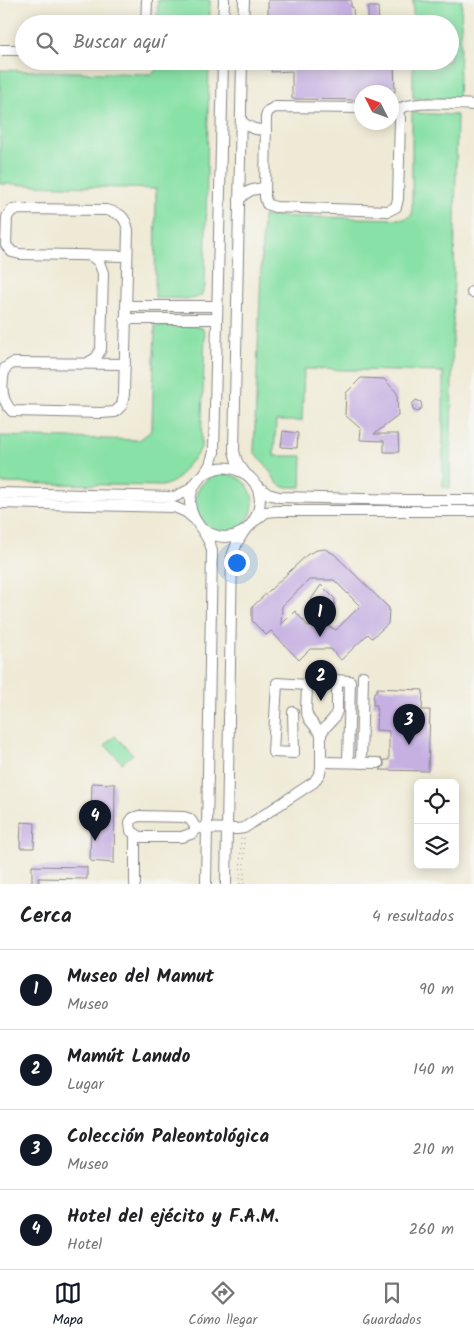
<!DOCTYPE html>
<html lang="es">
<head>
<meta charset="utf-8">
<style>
	body { margin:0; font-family:Kalam,sans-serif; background:#f6f6f6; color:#202124 }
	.controls { position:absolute; right:15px; bottom:15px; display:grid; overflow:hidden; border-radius:8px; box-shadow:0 2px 12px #0003 }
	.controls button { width:45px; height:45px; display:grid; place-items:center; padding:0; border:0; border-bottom:1px solid #e0e0e0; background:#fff; color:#202124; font:25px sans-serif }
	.compass { position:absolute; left:354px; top:85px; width:45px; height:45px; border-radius:50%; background:#fff; box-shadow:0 2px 12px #0003; rotate:312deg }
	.you { position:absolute; left:236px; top:562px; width:18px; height:18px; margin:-12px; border:4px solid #fff; border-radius:50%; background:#1a73e8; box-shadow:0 0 0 8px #1a73e833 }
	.badge { display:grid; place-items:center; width:32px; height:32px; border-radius:50%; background:#111827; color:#fff; font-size:16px; font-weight:700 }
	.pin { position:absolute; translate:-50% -41px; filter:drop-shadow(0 1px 2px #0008) }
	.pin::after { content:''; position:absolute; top:26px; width:18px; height:15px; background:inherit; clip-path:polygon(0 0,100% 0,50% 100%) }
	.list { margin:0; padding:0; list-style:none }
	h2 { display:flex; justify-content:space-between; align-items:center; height:65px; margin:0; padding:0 20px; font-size:21px }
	h2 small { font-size:16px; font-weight:400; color:#757577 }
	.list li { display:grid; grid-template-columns:32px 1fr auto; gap:15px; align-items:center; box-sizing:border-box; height:80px; padding:0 20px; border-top:1px solid #e0e0e0 }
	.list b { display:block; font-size:19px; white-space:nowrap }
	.list p { margin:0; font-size:16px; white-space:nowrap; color:#757577 }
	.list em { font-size:16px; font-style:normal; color:#757577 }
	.icon { flex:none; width:28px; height:28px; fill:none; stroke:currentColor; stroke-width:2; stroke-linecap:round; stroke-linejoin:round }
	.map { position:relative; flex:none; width:474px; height:884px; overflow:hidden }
	.search { position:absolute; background:#fff; box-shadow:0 2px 12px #0003; left:15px; right:15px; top:15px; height:55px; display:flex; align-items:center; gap:12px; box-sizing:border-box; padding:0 18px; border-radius:28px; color:#757577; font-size:19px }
	.sheet { height:385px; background:#fff }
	nav { display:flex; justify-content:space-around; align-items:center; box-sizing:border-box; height:70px; border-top:1px solid #e0e0e0; background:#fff; font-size:14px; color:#757577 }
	nav a { display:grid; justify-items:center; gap:2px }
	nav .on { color:#111827 }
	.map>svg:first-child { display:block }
	.green { fill:#88e1a6; stroke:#558270 }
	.building { fill:#c6b0e2; fill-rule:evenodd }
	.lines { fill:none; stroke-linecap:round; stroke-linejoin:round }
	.minor-casing { stroke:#888688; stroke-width:12 }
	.path { stroke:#888688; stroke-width:1; stroke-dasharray:1 4; stroke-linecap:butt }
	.minor { stroke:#fff; stroke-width:10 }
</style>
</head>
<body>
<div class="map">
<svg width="474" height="884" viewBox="0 0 474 884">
	<rect width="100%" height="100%" fill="#f6f6f2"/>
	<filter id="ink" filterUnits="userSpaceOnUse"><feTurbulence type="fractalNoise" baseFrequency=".02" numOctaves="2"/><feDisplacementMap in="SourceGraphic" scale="10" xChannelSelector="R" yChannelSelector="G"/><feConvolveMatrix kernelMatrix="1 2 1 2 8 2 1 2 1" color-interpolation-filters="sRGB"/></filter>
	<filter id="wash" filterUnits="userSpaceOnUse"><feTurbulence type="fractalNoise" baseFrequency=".0096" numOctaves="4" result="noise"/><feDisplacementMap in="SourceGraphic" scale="20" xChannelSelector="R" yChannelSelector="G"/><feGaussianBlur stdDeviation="1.12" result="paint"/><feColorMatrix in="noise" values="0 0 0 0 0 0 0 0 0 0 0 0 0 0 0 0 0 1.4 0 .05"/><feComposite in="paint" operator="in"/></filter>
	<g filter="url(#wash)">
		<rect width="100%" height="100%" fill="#efead5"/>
		<g class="green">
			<path d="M158 0H210V24H157Z"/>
			<path d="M413 0H462L458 99 413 98V61H450V24H413Z"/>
			<path d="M157 61H209L205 287 201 296 192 299 155 298 156 189 0 184V70L151 74 156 71Z"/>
			<path d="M412 113 457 115 450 488 443 487V372L304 369 302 421H276L274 456H302L301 487H284L277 483 266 465 254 452 263 216 404 219 412 215Z"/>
			<path d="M155 326H194L202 328 205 334 201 448C197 456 192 460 186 467 176 479 179 481 162 486L0 483V436L139 440 150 432 152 425Z"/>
			<circle cx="224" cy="503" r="29"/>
			<path d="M115 736 133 754 122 763 105 745Z"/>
		</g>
		<g id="blocks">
			<g class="building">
				<path d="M268 0H351V7H353L354 24 268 23Z"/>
				<path d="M368 7H378L379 24H368Z"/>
				<path d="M272 61H394L395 92H362V100L292 99V71L271 72Z"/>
				<path d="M361 378 384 379 397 393 398 416 374 434H398L399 452H384V441L360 440 361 429 345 415 346 393Z"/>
				<path d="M416 400 421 402 422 407 418 412 413 410 412 404Z"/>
				<path d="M283 431 298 433 297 448 281 447Z"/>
				<path d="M325 549 334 554 389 608 388 624 372 638 368 634 341 660 331 649H310L299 660 271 631 266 635 252 621V607L308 554 317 550ZM309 580H334L360 606 336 630 321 622 334 612 335 599 321 585 310 601V628L295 611 281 625 282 606Z"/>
				<path d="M377 688 423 690 422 710H430L428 771 380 770 384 766V760H389V731L376 730 377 705H373L374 692H377Z"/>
				<path d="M92 783 115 784 114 863 90 861Z"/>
				<path d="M21 822 35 823 34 848H20Z"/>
				<path d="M32 866 87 867V879L38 878 39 884H32Z"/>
			</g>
		</g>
	</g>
	<g filter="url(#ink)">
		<use href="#blocks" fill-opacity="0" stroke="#888688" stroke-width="1"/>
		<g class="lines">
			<defs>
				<g id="minor">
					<path d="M146 24 147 0"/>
					<path d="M223 24 224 0"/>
					<path d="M243 24 244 0"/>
					<path d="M0 50H24"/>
					<path d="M242 61 234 451 237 462 245 473"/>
					<path d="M362 108 275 107 268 111 266 117 265 197 267 204 275 207 388 211 396 207 398 199 400 118 397 110 392 109"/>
					<path d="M397 110C411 100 455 104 474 105"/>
					<path d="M241 121C249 128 255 130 266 130"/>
					<path d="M239 200C247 190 253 189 265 188"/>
					<path d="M472 292H474"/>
					<path d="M126 306H217"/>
					<path d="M125 319H217"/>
					<path d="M89 362 96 358 101 349 103 273 99 262 91 256"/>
					<path d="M125 364 13 363 5 368C1 383 0 400 12 411L101 413 115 412 122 405 124 394 128 230C125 216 120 213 106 210L20 209 12 210 7 217 6 245 12 252 20 254 127 256"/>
					<path d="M205 473 210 465 214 452 223 61"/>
					<path d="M256 485 268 494 279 497 405 500H474"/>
					<path d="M0 493 174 497 187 491 194 485"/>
					<path d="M0 503 174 507 186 512 193 518"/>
					<path d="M256 520 266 512 277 511H474"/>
					<path d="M202 529C251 561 284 486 237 470 227 466 217 467 208 472 196 478 190 491 190 503 191 523 209 532 212 551L206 884"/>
					<path d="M335 680 350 681 348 762"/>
					<path d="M293 712 294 753 273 752 277 683 307 685"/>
					<path d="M321 762 378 763"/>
					<path d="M361 763 363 676"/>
					<path d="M196 828 193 833 182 837H140L131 831 130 822 133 818 139 816 184 817 190 819 196 828 237 829 244 828 314 782 320 773 321 768V734L324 729 334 718 337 711V685L329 673 323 671 317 672 311 676 307 685 306 711 309 719 321 734"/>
					<path d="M135 884V835"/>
					<path d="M226 884 232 556 237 543 243 533"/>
				</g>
			</defs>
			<use href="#minor" class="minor-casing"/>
			<g class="path">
				<path d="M240 884 241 838"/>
				<path d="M244 884V838"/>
			</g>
			<use href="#minor" class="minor"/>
		</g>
	</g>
</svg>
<div class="controls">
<button><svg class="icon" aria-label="locate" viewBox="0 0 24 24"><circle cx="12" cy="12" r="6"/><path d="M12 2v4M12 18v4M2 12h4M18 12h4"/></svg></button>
<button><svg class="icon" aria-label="layers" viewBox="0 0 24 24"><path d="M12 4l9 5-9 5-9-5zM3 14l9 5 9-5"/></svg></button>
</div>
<svg class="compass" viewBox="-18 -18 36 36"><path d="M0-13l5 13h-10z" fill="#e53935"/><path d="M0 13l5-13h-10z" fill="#757577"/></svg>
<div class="you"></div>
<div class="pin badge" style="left:320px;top:637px">1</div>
<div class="pin badge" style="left:321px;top:701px">2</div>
<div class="pin badge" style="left:409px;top:745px">3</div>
<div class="pin badge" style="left:95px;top:841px">4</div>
<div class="search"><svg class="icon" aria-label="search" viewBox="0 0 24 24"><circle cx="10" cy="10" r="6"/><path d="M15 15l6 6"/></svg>Buscar aquí</div>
</div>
<section class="sheet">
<h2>Cerca<small>4 resultados</small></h2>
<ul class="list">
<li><span class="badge">1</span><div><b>Museo del Mamut</b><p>Museo</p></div><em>90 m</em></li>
<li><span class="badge">2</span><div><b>Mamút Lanudo</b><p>Lugar</p></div><em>140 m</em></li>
<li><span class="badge">3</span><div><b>Colección Paleontológica</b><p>Museo</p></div><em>210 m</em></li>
<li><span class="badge">4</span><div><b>Hotel del ejécito y F.A.M.</b><p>Hotel</p></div><em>260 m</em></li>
</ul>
</section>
<nav>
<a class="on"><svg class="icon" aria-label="map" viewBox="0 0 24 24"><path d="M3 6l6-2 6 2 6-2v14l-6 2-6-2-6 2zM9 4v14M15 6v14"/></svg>Mapa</a>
<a><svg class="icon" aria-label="directions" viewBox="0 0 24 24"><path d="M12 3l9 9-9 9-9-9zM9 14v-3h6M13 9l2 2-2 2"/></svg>Cómo llegar</a>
<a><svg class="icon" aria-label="saved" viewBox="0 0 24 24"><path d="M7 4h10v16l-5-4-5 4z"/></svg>Guardados</a>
</nav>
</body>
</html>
